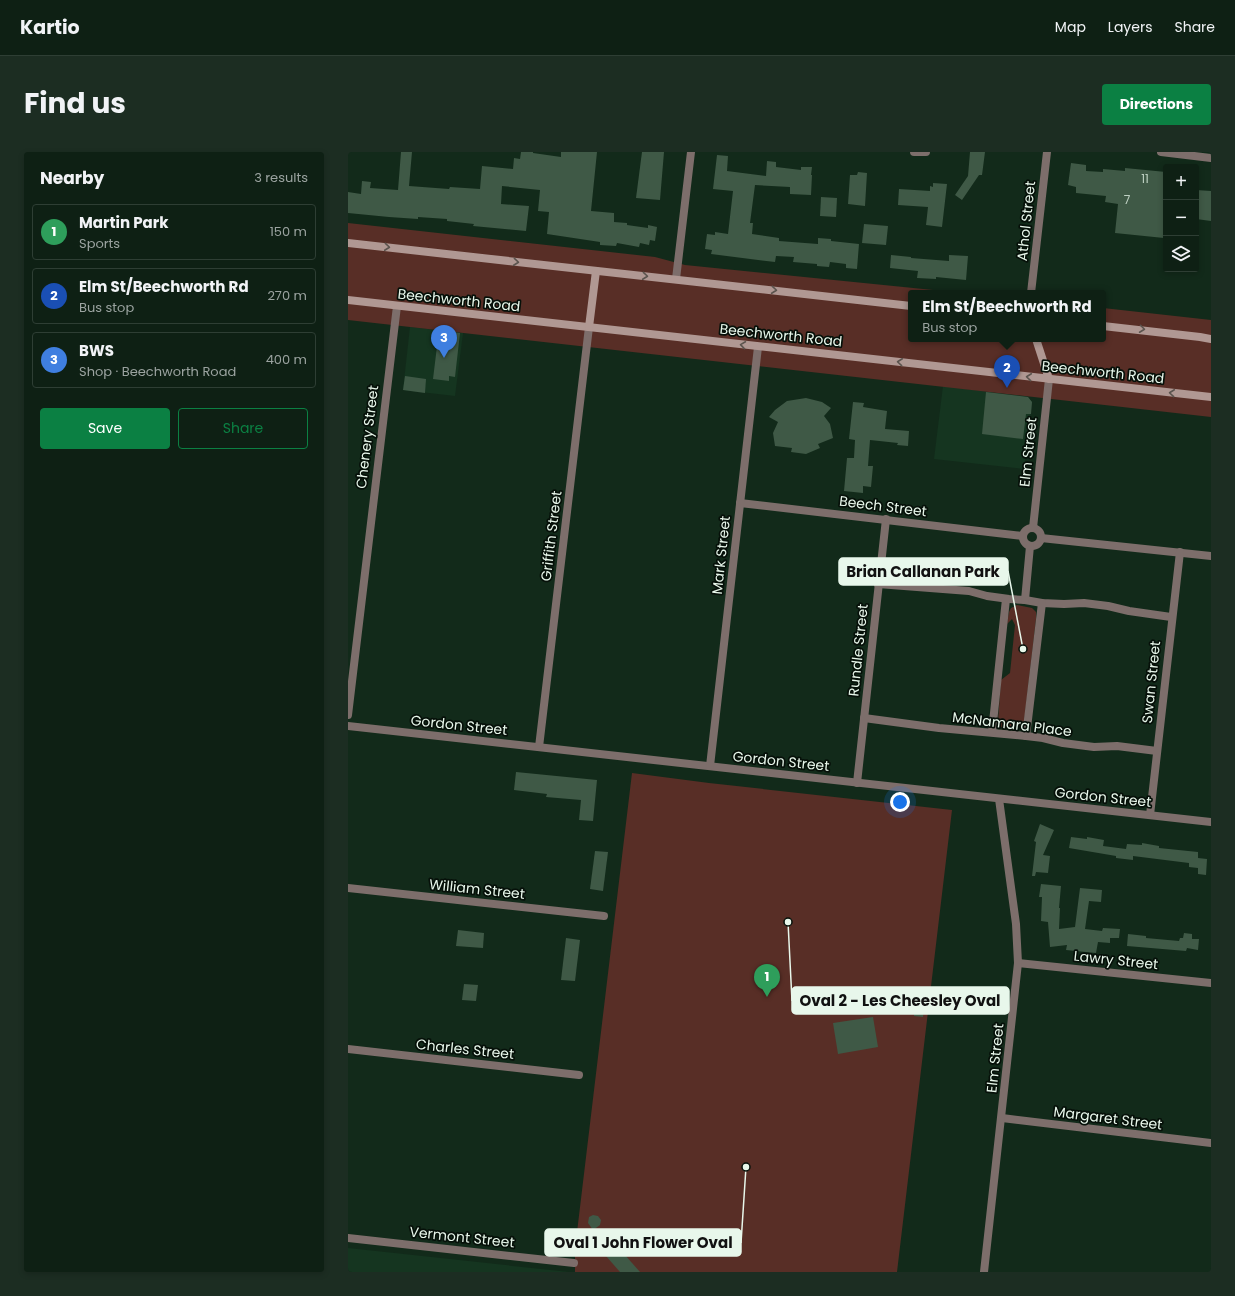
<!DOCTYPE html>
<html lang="en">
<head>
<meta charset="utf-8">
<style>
	body { margin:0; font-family:Poppins,sans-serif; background:#1c2d22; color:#f1f3f6 }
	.controls { position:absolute; right:12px; top:12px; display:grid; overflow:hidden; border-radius:4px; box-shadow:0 2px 6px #0003 }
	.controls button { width:36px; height:36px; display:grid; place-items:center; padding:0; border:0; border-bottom:1px solid #2e3e34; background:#0e2014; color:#f1f3f6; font:20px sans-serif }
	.you { position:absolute; left:552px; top:650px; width:14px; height:14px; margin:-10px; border:3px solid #fff; border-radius:50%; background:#1a73e8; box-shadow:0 0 0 6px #1a73e833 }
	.badge { display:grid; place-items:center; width:26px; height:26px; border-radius:50%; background:#0b8043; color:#fff; font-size:13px; font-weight:700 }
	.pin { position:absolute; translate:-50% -33px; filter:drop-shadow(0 1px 2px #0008) }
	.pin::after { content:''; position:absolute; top:21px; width:14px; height:12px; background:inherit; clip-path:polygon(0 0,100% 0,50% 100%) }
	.popup { position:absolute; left:560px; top:138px; width:198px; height:52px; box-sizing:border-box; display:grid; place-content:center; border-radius:4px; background:#0e2014; filter:drop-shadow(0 1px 3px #0005); font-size:13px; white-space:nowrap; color:#9ba3a0 }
	.popup b { font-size:15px; color:#f1f3f6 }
	.popup::after { content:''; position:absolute; left:50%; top:100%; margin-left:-8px; border:8px solid transparent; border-top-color:#0e2014 }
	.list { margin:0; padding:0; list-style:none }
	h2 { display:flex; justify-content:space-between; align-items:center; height:52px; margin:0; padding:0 16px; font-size:17px }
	h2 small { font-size:13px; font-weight:400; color:#9ba3a0 }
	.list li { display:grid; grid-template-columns:26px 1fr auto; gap:12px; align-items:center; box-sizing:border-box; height:56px; margin:0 8px 8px; padding:0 8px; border:1px solid #2e3e34; border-radius:4px }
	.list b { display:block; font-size:15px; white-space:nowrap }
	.list p { margin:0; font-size:13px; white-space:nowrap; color:#9ba3a0 }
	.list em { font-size:13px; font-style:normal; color:#9ba3a0 }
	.actions { display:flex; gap:8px; padding:12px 16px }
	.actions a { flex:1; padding:9px 0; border:1px solid #0b8043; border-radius:4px; text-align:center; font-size:14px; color:#0b8043 }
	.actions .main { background:#0b8043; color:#fff }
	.icon { flex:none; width:22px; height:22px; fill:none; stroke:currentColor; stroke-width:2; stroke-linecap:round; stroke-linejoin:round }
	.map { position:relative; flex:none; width:863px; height:1120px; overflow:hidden; border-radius:4px }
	header { display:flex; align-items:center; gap:24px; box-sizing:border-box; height:56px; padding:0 20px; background:#0e2014; border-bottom:1px solid #2e3e34 }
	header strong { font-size:19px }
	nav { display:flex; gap:22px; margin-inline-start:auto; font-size:14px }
	.intro { display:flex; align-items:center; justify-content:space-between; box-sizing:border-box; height:96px; padding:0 24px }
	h1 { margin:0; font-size:28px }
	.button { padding:10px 18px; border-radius:4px; background:#0b8043; color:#fff; font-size:14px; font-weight:700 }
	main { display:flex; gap:24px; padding:0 24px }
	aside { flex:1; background:#0e2014; border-radius:4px; box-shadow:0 2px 6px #0003 }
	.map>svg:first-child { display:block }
	.built { fill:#153520 }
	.green { fill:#582e26 }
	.building { fill:#3f5946 }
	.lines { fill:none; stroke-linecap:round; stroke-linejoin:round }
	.street { stroke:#7d6e6b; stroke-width:8 }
	.secondary { stroke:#b09893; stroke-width:8 }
	.oneway { stroke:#5b544e }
	.labels { text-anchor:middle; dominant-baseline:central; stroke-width:3.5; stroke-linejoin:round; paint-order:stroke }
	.number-label { font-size:12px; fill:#bed0c2 }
	.street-label { font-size:14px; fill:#e8f7eb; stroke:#061009 }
	.leader { fill:none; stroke:#e8f7eb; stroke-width:1.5 }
	.callout-dot { fill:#e8f7eb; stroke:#061009; stroke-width:1.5 }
	.callout { fill:#e8f7eb; stroke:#e8f7eb; stroke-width:1.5 }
	.callout-label { font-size:15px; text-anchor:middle; font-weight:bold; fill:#111 }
</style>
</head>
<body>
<header>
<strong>Kartio</strong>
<nav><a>Map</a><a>Layers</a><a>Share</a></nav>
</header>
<div class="intro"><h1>Find us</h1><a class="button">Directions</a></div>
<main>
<aside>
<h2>Nearby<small>3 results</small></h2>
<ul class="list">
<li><span class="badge" style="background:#2e9e5b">1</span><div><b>Martin Park</b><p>Sports</p></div><em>150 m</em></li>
<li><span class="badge" style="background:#1a4fb4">2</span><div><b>Elm St/Beechworth Rd</b><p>Bus stop</p></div><em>270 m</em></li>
<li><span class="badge" style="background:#3f7fe0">3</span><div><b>BWS</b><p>Shop · Beechworth Road</p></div><em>400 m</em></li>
</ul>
<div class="actions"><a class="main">Save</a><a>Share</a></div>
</aside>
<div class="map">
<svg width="863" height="1120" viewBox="0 0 863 1120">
	<rect width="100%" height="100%" fill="#122a1a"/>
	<g class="built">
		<path d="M62 175 115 181 107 244 55 238Z"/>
		<path d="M595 234 680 245 684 250 676 317 586 307Z"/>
		<path d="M0 1096 221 1120H0Z"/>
	</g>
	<g class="green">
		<path d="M0 71 307 105 337 113 615 141H563V187H755V156L863 168V265L0 168Z"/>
		<path d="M669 453 684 456 688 460V467L676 571C670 578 661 578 653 575L650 569 653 528 662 521 667 473 664 467 659 472 661 460 663 456Z"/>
		<path d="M284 621 361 631 604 658 549 1120H227V1097Z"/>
	</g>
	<g class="building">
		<path d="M53 0H64L61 34 101 37 102 35 132 37 134 14 165 17 166 6 172 7 173 0H185V1L213 5V0H249L243 59 266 61V70L279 71V73L300 76V73L309 75 307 89 302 88 301 93 292 91 291 95 269 91 268 94 252 93V90L199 82 201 60 190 59 192 38 154 34 153 52 181 54 178 79 125 74 126 72 99 69V67L70 65V67L41 65 0 61V40L13 42 14 29 23 30 22 36 50 38Z"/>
		<path d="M294 0H316L312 48 288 46Z"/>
		<path d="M622 0H637L634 23H631L614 48 607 43 620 24Z"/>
		<path d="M369 3 380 4 379 19 418 24 419 9 428 10V15L453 18V15H464L463 23H464L463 43 442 42V35L407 33 402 71H405L404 82 431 86V89L470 92V86L483 87V89L511 92 509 117 498 116V112L482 110 481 115 469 114V112L445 110 446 105 428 104 427 110 363 102 364 98 357 97 359 82 367 83V80L380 82 385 39 365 37Z"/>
		<path d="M723 11 738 13V19L755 20V17L777 19V16L818 20V68L816 86 767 81 770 52 757 50 758 44 728 41V35L720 33Z"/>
		<path d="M510 20 519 21 517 54 500 52 502 23H509Z"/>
		<path d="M585 31 599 32 594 75 578 73 580 55 550 53 551 37 582 39V34L585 35Z"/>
		<path d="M848 38 863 39V69L848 67Z"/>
		<path d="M473 45 489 46 488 65 472 64Z"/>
		<path d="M516 72 540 74 538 93 514 91Z"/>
		<path d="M543 103 563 105V106L601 109V103L620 104 618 128 588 125V127L569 126 570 119 542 116Z"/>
		<path d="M91 178 112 181 107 225 101 224V229L85 227Z"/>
		<path d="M57 224 78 227 77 241 55 238Z"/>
		<path d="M638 240 680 245 684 250 683 262H678L675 287 634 282Z"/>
		<path d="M458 246 474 250 483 256 476 264 482 272 485 286 470 292 472 296 458 302 443 300 444 296 427 294 425 281 430 270 421 265 427 258 439 249Z"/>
		<path d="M505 250 516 251 515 255 539 259 537 277 561 279 560 294 549 293 550 291 522 288 520 314H525L523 335 515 334V341L496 339 499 306H506L507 288 501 287Z"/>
		<path d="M168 620 249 628 245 669 231 668 233 648 198 645 199 642 166 638Z"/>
		<path d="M692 672 706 678 695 703 702 704 700 721 688 720 687 724H684L688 690 686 689Z"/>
		<path d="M723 685 739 687V685L756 688 755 694 778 697 779 692 794 693V691L811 694V696L850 700V706L859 707 858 723 850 722V716L841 715V711L785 704V708L768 706V704L721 696Z"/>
		<path d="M247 699 260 700 255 739 242 737Z"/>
		<path d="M693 732 713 734 711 756H712L711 777 727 775 732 736 754 738 753 750 741 749 737 777 754 779 755 776 772 777 771 786H762V791L750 790 748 801 718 798 719 793 702 795 700 770 693 769 694 745H691Z"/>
		<path d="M110 778 136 781 135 796 108 794Z"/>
		<path d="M836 781 844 782V787H851L850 798 839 796 838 799 779 794 780 782 798 784V786L831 789 832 786H835Z"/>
		<path d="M218 786 232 788 227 829 213 828Z"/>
		<path d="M116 832 130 833 128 849 114 848Z"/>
		<path d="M567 852 576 853 575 865 566 864Z"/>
		<path d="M525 865 530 895 490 902 485 871Z"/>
		<path d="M245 1063 250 1064 253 1068 252 1073 245 1078 240 1071 241 1065Z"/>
		<path d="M269 1094 292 1120H272L258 1104Z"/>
	</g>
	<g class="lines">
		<g class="street">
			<path d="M566 0H578"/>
			<path d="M813 0 863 6"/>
			<path d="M328 127 343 0"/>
			<path d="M683 141 699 0"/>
			<path d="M392 351 675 384"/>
			<circle cx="684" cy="385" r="9"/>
			<path d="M685 376 701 227"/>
			<path d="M693 386 863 404"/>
			<path d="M530 432 621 439 639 444 661 447 677 448 694 451 716 452 736 451 760 454 781 459 823 465"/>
			<path d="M677 448 682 394"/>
			<path d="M0 563 49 154"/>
			<path d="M516 566 591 576 678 584 695 586 715 591 746 595 769 594 809 599"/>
			<path d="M0 574 863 670"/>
			<path d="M644 580 658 447"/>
			<path d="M678 584 694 451"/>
			<path d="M191 595 241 175"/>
			<path d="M362 614 410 195"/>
			<path d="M509 631 538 367"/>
			<path d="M802 663 832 400"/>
			<path d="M0 736 256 764"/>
			<path d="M670 811 863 831"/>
			<path d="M0 897 231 923"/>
			<path d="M654 966 863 991"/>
			<path d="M0 1086 226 1111"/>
			<path d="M636 1120 670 811 668 772 651 647"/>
		</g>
		<g class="secondary">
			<path d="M0 91 563 154"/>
			<path d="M0 148 863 245"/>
			<path d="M755 174 852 185 863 187"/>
			<path d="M241 175 248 119"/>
			<path d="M688 187 701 227"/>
		</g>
	</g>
	<defs><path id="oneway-chevron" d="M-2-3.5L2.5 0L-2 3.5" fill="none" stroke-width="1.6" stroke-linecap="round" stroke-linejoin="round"/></defs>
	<g class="oneway">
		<use href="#oneway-chevron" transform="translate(39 95) rotate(6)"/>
		<use href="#oneway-chevron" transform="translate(168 110) rotate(6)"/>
		<use href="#oneway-chevron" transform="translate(297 124) rotate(6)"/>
		<use href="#oneway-chevron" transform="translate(426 138) rotate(6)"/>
		<use href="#oneway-chevron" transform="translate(794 177) rotate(7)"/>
		<use href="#oneway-chevron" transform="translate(395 193) rotate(-172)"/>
		<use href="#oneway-chevron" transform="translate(552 210) rotate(-174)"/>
		<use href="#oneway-chevron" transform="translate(681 225) rotate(-174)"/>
		<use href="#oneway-chevron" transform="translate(824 241) rotate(-174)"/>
	</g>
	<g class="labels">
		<g class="number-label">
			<text x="797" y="26">11</text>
			<text x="779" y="47">7</text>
		</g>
		<g class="street-label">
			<text transform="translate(678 69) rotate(-84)">Athol Street</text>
			<text transform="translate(111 148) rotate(6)">Beechworth Road</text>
			<text transform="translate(433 183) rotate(6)">Beechworth Road</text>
			<text transform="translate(755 220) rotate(6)">Beechworth Road</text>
			<text transform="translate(19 285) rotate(-83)">Chenery Street</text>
			<text transform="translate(680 300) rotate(-84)">Elm Street</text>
			<text transform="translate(535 354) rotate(7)">Beech Street</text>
			<text transform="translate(203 384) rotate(-83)">Griffith Street</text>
			<text transform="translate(373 403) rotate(-84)">Mark Street</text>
			<text transform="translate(510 498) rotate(-84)">Rundle Street</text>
			<text transform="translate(803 530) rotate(-84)">Swan Street</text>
			<text transform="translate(664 572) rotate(7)">McNamara Place</text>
			<text transform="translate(111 573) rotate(6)">Gordon Street</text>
			<text transform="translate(433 609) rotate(6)">Gordon Street</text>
			<text transform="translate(755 645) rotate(6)">Gordon Street</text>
			<text transform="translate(129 737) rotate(6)">William Street</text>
			<text transform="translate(768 808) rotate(6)">Lawry Street</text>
			<text transform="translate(117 897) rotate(6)">Charles Street</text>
			<text transform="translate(647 906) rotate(-84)">Elm Street</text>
			<text transform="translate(760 966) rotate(7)">Margaret Street</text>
			<text transform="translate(114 1085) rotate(6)">Vermont Street</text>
		</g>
	</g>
	<path class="leader" d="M675 497L660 419M440 770L444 849M398 1015L393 1091"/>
	<g class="callout-dot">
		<circle cx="675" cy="497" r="4"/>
		<circle cx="440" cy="770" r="4"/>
		<circle cx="398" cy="1015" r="4"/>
	</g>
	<g class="callout">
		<rect x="491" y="406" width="169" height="27" rx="4"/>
		<rect x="444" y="835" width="217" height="27" rx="4"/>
		<rect x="197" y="1077" width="196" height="27" rx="4"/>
	</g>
	<g class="callout-label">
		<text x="575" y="425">Brian Callanan Park</text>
		<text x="552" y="854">Oval 2 - Les Cheesley Oval</text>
		<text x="295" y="1096">Oval 1 John Flower Oval</text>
	</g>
</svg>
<div class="controls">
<button>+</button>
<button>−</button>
<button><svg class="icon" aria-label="layers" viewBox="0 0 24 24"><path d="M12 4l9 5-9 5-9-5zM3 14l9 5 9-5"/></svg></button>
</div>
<div class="you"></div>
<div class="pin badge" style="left:419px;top:845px;background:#2e9e5b">1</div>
<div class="pin badge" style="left:659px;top:236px;background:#1a4fb4">2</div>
<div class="popup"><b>Elm St/Beechworth Rd</b>Bus stop</div>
<div class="pin badge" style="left:96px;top:206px;background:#3f7fe0">3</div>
</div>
</main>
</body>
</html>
